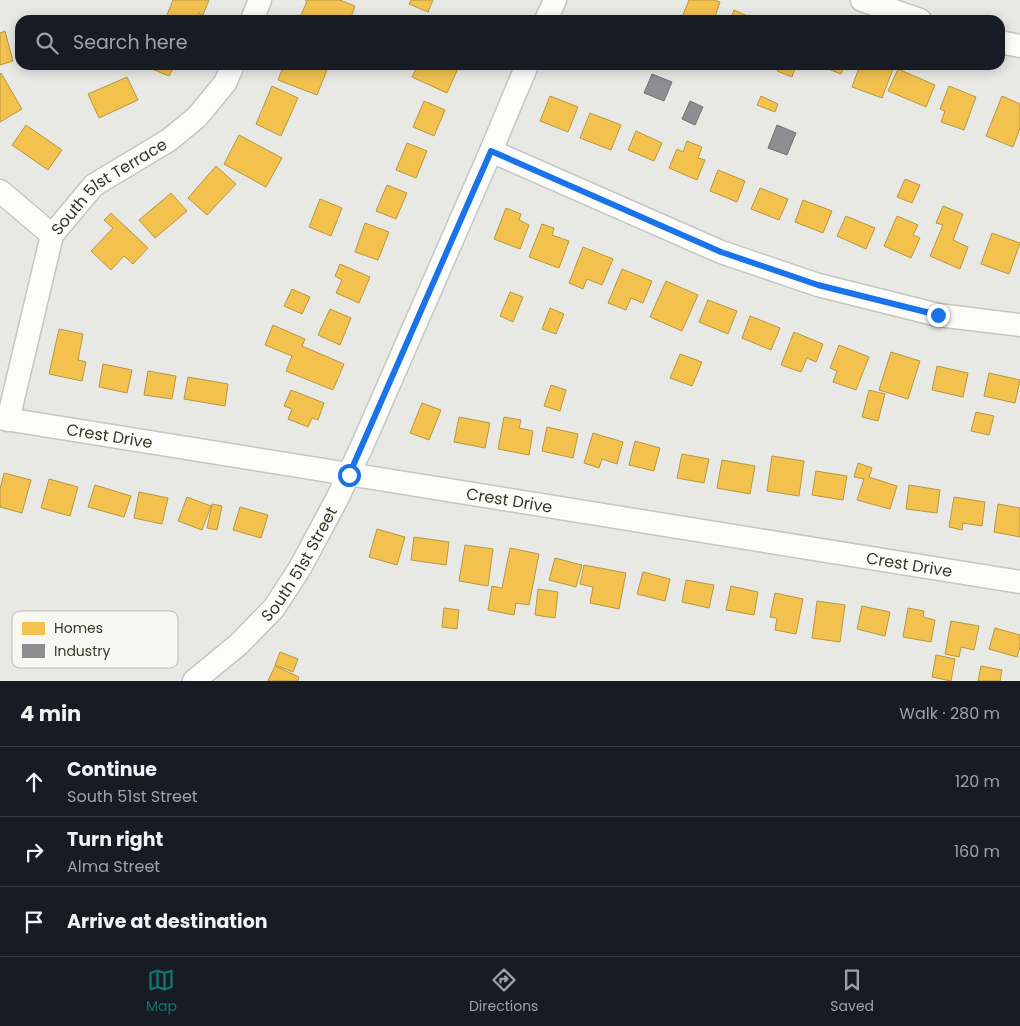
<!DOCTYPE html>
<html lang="en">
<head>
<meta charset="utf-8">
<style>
	body { margin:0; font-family:Poppins,sans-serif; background:#20242c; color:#f1f3f6 }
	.stop { position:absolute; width:15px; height:15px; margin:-11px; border:4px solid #1a73e8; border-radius:50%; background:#fff }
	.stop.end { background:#1a73e8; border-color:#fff; box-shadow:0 1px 5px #0008 }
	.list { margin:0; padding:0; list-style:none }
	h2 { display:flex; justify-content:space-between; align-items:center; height:65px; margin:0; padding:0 20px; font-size:21px }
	h2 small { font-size:16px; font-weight:400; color:#9ea1a6 }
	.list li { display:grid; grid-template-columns:32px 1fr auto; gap:15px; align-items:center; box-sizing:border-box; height:70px; padding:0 20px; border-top:1px solid #363941 }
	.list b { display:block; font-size:19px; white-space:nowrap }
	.list p { margin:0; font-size:16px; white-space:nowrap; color:#9ea1a6 }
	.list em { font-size:16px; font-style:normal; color:#9ea1a6 }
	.icon { flex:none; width:28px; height:28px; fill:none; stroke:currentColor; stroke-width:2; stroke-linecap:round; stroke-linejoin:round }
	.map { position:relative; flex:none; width:1020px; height:681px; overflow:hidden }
	.search { position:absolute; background:#171b24; box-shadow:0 2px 12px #0003; left:15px; right:15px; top:15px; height:55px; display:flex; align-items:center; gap:12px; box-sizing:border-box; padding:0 18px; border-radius:15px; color:#9ea1a6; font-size:19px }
	.sheet { height:275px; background:#171b24 }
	nav { display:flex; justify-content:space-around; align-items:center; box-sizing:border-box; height:70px; border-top:1px solid #363941; background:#171b24; font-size:14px; color:#9ea1a6 }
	nav a { display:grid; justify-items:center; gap:2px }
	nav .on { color:#0f766e }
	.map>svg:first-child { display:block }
	.homes { fill:#f2c14e; stroke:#b89841 }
	.industry { fill:#8d8d92; stroke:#717471 }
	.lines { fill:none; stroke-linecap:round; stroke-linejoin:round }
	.street-casing { stroke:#c5c6c2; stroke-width:25 }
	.street { stroke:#fcfcfb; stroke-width:22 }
	.route { stroke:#1a73e8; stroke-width:6 }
	.labels { text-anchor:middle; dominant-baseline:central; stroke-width:5; stroke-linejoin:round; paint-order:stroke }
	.street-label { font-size:16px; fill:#303a24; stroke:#f7f8f3 }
	.key { fill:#f7f8f3; stroke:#bbbfb5; stroke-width:1 }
	.key-label { font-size:14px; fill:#303a24 }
</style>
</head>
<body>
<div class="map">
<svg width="1020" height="681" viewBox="0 0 1020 681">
	<rect width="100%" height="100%" fill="#e8e9e5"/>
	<g class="homes">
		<path d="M173 0H209L203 15 199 13 197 20H180L167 15Z"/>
		<path d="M305 0H340L355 6 350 20H299L307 1Z"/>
		<path d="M411 0H433L428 12 409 4Z"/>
		<path d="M689 0H714L720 2 714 20H681Z"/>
		<path d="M734 10 756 20H730Z"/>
		<path d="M5 31 13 61 0 65V33Z"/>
		<path d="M148 65H175L169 76 147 67Z"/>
		<path d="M284 65H329L317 95 278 80Z"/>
		<path d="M418 65H456L459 66 447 93 412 77Z"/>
		<path d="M779 65H796L792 77 777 71Z"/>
		<path d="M818 65H845L841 74Z"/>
		<path d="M860 65H882L893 69 882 98 852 87Z"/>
		<path d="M898 69 935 85 926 107 888 91Z"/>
		<path d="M1 73 22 109 0 122V74Z"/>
		<path d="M127 77 138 100 99 118 88 94Z"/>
		<path d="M272 86 298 98 281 136 256 124Z"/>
		<path d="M949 86 976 97 964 130 941 122 945 111 940 109Z"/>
		<path d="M550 96 578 107 568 132 540 121Z"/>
		<path d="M761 96 778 104 775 112 757 105Z"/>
		<path d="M1002 96 1020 104V128L1013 147 986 136Z"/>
		<path d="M424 101 445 110 434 136 413 127Z"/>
		<path d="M590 113 621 125 611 150 580 138Z"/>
		<path d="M26 125 62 150 48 170 12 145Z"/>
		<path d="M636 131 662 143 654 161 628 150Z"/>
		<path d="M239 135 282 158 266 187 224 164Z"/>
		<path d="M687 141 702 147 698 158 705 160 697 180 669 168 677 149 683 152Z"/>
		<path d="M407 143 427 151 416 178 396 170Z"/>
		<path d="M216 166 236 184 207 215 188 198Z"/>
		<path d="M718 170 745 181 737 202 710 191Z"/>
		<path d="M905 179 920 185 912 203 897 197Z"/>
		<path d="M387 185 407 193 396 219 376 211Z"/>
		<path d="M760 188 788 199 779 220 751 209Z"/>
		<path d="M171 193 187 211 155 238 139 220Z"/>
		<path d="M320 199 342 208 331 236 309 227Z"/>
		<path d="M803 200 832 211 823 233 795 222Z"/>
		<path d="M943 206 963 214 953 240 968 247 960 269 930 256 943 225 936 223Z"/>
		<path d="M506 208 521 214 519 220 529 225 520 249 494 239Z"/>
		<path d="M111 213 148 248 133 264 124 256 111 270 91 251 113 228 104 220Z"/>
		<path d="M846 216 875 228 866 249 837 236Z"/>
		<path d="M897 216 918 225 913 235 920 238 911 258 884 246Z"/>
		<path d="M365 223 389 232 378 260 355 252Z"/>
		<path d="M542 224 554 228 552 235 569 241 559 268 529 257Z"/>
		<path d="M992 233 1020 243 1009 274 981 264Z"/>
		<path d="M583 247 613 259 602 285 587 279 583 289 569 283Z"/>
		<path d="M340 264 370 277 359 303 336 293 342 280 335 276Z"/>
		<path d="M622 269 652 281 643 303 631 298 626 310 608 303Z"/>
		<path d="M666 281 698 295 682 331 650 317Z"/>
		<path d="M292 289 310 297 302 314 284 306Z"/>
		<path d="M510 292 523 297 513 322 500 316Z"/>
		<path d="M708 300 737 311 728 334 699 322Z"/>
		<path d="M550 308 564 314 556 334 542 329Z"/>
		<path d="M330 309 351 318 340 345 318 335Z"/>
		<path d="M750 316 780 328 771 350 742 338Z"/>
		<path d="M273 325 305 339 302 346 344 364 333 390 286 371 292 356 265 345Z"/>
		<path d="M59 329 83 334 78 360 86 362 82 381 49 374Z"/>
		<path d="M794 332 823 344 816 362 807 358 801 372 781 365Z"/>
		<path d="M839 345 869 357 856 390 833 382 837 371 830 368Z"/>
		<path d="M891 352 920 361 908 399 879 390Z"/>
		<path d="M680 354 702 362 692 386 670 378Z"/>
		<path d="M103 364 132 370 127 393 99 387Z"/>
		<path d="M937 366 968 373 963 397 932 390Z"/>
		<path d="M148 371 176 376 172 399 144 395Z"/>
		<path d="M989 373 1020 380 1015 403 984 396Z"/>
		<path d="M188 377 228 384 225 406 184 399Z"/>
		<path d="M551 385 566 390 560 411 544 406Z"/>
		<path d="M291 390 324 403 318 420 312 418 308 427 288 419 292 409 284 406Z"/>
		<path d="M869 390 885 394 878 421 862 417Z"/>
		<path d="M422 403 441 410 429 440 410 433Z"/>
		<path d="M976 412 994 416 989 435 971 431Z"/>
		<path d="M459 417 490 423 485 448 454 442Z"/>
		<path d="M504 417 521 420 519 428 533 431 529 455 498 449Z"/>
		<path d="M547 427 578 434 573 458 542 451Z"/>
		<path d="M593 433 623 442 617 464 602 459 599 468 584 463Z"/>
		<path d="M635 441 660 448 654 471 629 465Z"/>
		<path d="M682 454 709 459 704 483 677 478Z"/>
		<path d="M772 456 804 461 799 496 767 491Z"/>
		<path d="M722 460 755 466 750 494 717 488Z"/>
		<path d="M858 463 872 468 869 477 897 486 890 509 857 500 864 479 854 477Z"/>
		<path d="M816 471 847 476 843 500 812 495Z"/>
		<path d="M4 473 31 480 22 513 0 507V489Z"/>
		<path d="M49 479 78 487 70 516 41 508Z"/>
		<path d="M95 485 131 496 124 517 88 507Z"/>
		<path d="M909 485 940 490 937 513 906 509Z"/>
		<path d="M139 492 168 498 162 524 134 518Z"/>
		<path d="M187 497 211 506 202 530 178 521Z"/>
		<path d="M954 497 985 502 982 526 963 523 962 530 949 527Z"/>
		<path d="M212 504 222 506 217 530 207 528Z"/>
		<path d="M998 504 1020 508V537L994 532Z"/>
		<path d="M240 507 268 515 261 538 233 530Z"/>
		<path d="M377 529 405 537 397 565 369 557Z"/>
		<path d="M414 537 449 542 446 565 411 560Z"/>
		<path d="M465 545 493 549 488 586 459 581Z"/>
		<path d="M510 548 539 554 529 605 516 603 514 615 488 610 492 586 502 588Z"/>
		<path d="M555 558 582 565 576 587 549 580Z"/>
		<path d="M584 565 626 573 619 609 590 603 593 587 580 584Z"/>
		<path d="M643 572 670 579 665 601 637 594Z"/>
		<path d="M686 580 714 585 709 608 682 602Z"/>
		<path d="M731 586 758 592 754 615 726 610Z"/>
		<path d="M538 589 558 592 555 618 535 615Z"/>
		<path d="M775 593 803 599 796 634 775 630 777 618 770 617Z"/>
		<path d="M817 601 845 605 840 642 812 638Z"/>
		<path d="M862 606 890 612 885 636 857 629Z"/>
		<path d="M444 608 459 610 457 629 442 627Z"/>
		<path d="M908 608 924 611 923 617 935 620 931 642 903 637Z"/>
		<path d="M951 621 979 626 974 650 961 647 959 657 945 654Z"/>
		<path d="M995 628 1020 635V646L1017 657 989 649Z"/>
		<path d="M280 652 298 659 293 672 275 665Z"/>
		<path d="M936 655 955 659 951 681 932 677Z"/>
		<path d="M275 666 299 677 298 681H268Z"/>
		<path d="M981 666 1002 670 1000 681H978Z"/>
	</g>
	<g class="industry">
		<path d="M652 74 672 82 664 101 644 93Z"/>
		<path d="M690 101 703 107 695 125 682 119Z"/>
		<path d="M777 125 796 133 787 155 768 148Z"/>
	</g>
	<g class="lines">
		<defs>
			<g id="street">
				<path d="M862 0 920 20"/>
				<path d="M252 20 260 0"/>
				<path d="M546 20 555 0"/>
				<path d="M1000 42 1020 46"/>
				<path d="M491 151 721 252 818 285 938 315 1020 325"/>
				<path d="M0 191 52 235"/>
				<path id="s1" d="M0 418 1020 582"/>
				<path id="s2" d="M8 420 52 235 94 185 169 140 197 117 225 83 233 65"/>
				<path id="s3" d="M194 681 239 644 274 608 300 568 337 499 362 446 491 151 527 65"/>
			</g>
		</defs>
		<use href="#street" class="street-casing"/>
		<use href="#street" class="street"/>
	</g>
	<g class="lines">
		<path class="route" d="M349 475 491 151 721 252 818 285 938 315"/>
	</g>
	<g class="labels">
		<g class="street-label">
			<text stroke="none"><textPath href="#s2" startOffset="266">South 51st Terrace</textPath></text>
			<text stroke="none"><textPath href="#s1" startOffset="111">Crest Drive</textPath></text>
			<text stroke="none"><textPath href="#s1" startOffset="516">Crest Drive</textPath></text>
			<text stroke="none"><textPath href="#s3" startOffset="159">South 51st Street</textPath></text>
			<text stroke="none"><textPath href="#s1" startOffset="921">Crest Drive</textPath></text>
		</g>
	</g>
	<rect x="12" y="611" width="166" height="57" rx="8" class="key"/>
	<rect x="22" y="622" width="23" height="13" fill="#f2c14e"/>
	<rect x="22" y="644" width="23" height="14" fill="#8d8d92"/>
	<g class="key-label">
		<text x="54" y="633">Homes</text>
		<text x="54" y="656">Industry</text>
	</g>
</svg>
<div class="stop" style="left:349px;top:475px"></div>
<div class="stop end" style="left:938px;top:315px"></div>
<div class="search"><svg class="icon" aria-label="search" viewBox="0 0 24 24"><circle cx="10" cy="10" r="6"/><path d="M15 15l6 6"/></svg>Search here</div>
</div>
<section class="sheet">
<h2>4 min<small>Walk · 280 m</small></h2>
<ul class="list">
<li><svg class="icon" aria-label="ahead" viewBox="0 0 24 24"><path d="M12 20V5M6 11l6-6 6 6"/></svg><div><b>Continue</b><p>South 51st Street</p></div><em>120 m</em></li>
<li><svg class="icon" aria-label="right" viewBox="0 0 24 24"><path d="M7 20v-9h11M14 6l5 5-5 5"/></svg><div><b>Turn right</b><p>Alma Street</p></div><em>160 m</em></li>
<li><svg class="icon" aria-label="arrive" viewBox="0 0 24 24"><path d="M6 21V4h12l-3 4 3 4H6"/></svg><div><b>Arrive at destination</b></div></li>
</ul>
</section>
<nav>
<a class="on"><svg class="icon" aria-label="map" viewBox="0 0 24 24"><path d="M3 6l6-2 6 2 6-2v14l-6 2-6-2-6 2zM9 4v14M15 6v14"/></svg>Map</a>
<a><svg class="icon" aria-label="directions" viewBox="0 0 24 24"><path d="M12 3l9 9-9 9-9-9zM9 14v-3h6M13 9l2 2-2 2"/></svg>Directions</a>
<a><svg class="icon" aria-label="saved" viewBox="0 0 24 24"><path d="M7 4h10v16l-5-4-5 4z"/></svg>Saved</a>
</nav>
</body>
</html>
